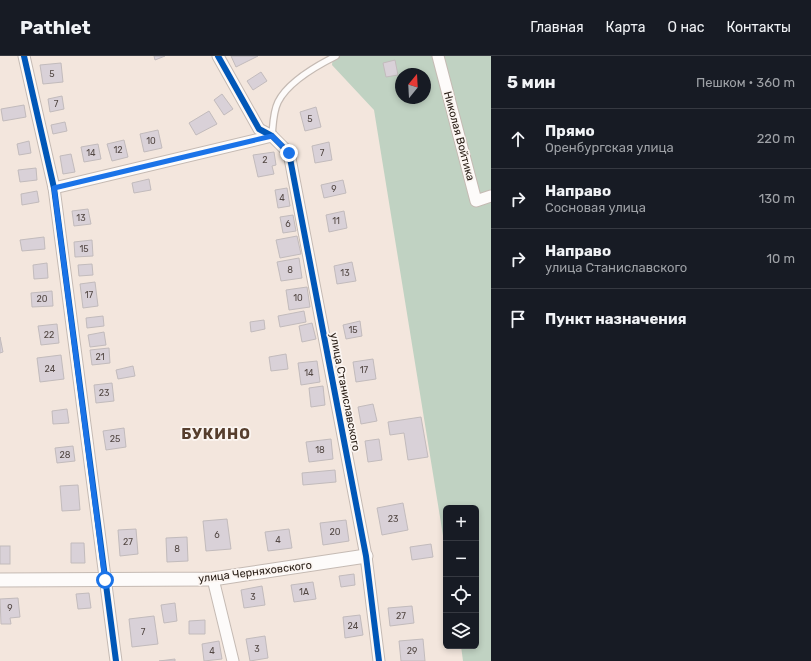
<!DOCTYPE html>
<html lang="ru">
<head>
<meta charset="utf-8">
<style>
	body { margin:0; font-family:Rubik,sans-serif; background:#242831; color:#f1f3f6 }
	.controls { position:absolute; right:12px; bottom:12px; display:grid; overflow:hidden; border-radius:6px; box-shadow:0 2px 6px #0003 }
	.controls button { width:36px; height:36px; display:grid; place-items:center; padding:0; border:0; border-bottom:1px solid #363941; background:#171b24; color:#f1f3f6; font:20px sans-serif }
	.compass { position:absolute; left:395px; top:12px; width:36px; height:36px; border-radius:50%; background:#171b24; box-shadow:0 2px 6px #0003; rotate:18deg }
	.stop { position:absolute; width:12px; height:12px; margin:-9px; border:3px solid #1a73e8; border-radius:50%; background:#fff }
	.stop.end { background:#1a73e8; border-color:#fff; box-shadow:0 1px 4px #0008 }
	.list { margin:0; padding:0; list-style:none }
	h2 { display:flex; justify-content:space-between; align-items:center; height:52px; margin:0; padding:0 16px; font-size:17px }
	h2 small { font-size:13px; font-weight:400; color:#9ea1a6 }
	.list li { display:grid; grid-template-columns:26px 1fr auto; gap:12px; align-items:center; box-sizing:border-box; height:60px; padding:0 16px; border-top:1px solid #363941 }
	.list b { display:block; font-size:15px; white-space:nowrap }
	.list p { margin:0; font-size:13px; white-space:nowrap; color:#9ea1a6 }
	.list em { font-size:13px; font-style:normal; color:#9ea1a6 }
	.icon { flex:none; width:22px; height:22px; fill:none; stroke:currentColor; stroke-width:2; stroke-linecap:round; stroke-linejoin:round }
	.map { position:relative; flex:none; width:491px; height:605px; overflow:hidden }
	header { display:flex; align-items:center; gap:24px; box-sizing:border-box; height:56px; padding:0 20px; background:#171b24; border-bottom:1px solid #363941 }
	header strong { font-size:19px }
	nav { display:flex; gap:22px; margin-inline-start:auto; font-size:14px }
	main { display:flex }
	aside { flex:1; background:#171b24 }
	.map>svg:first-child { display:block }
	.green { fill:#c0d2c2; fill-rule:evenodd }
	.building { fill:#d9d1d8; stroke:#c2bbbc }
	.lines { fill:none; stroke-linecap:round; stroke-linejoin:round }
	.service-casing { stroke:#c5bab3; stroke-width:8 }
	.minor-casing { stroke:#c5bab3; stroke-width:13 }
	.tertiary-casing { stroke:#c5bab3; stroke-width:15 }
	.service { stroke:#fdfbfa; stroke-width:5.5 }
	.minor { stroke:#fdfbfa; stroke-width:11 }
	.tertiary { stroke:#fdfbfa; stroke-width:13 }
	.cycleway-casing { stroke:#fbf5f1; stroke-width:8 }
	.cycleway { stroke:#0057b8; stroke-width:6 }
	.route { stroke:#1a73e8; stroke-width:5 }
	.labels { text-anchor:middle; dominant-baseline:central; stroke-width:3.5; stroke-linejoin:round; paint-order:stroke }
	.number-label { font-size:9px; fill:#534844 }
	.street-label { font-size:11px; fill:#261b13; stroke:#fbf5f1 }
	.district-label { font-size:15px; font-weight:bold; letter-spacing:1px; fill:#563e2d; stroke:#fbf5f1 }
</style>
</head>
<body>
<header>
<strong>Pathlet</strong>
<nav><a>Главная</a><a>Карта</a><a>О нас</a><a>Контакты</a></nav>
</header>
<main>
<div class="map">
<svg width="491" height="605" viewBox="0 0 491 605">
	<rect width="100%" height="100%" fill="#f3e6dd"/>
	<path class="green" d="M333 0H491V605H463L461 590H476V452H446V498L374 54 332 9ZM401 18H425V42H401Z"/>
	<g class="building">
		<path d="M154 0H165L155 4Z"/>
		<path d="M231 0H258L236 11Z"/>
		<path d="M395 4 398 19 386 21 383 7Z"/>
		<path d="M61 7 63 26 43 28 40 9Z"/>
		<path d="M261 16 267 25 253 34 247 25Z"/>
		<path d="M222 38 233 53 224 59 214 44Z"/>
		<path d="M62 40 64 53 50 56 48 43Z"/>
		<path d="M24 49 26 61 3 65 1 53Z"/>
		<path d="M316 51 321 71 305 75 300 56Z"/>
		<path d="M209 55 217 68 196 79 189 67Z"/>
		<path d="M65 66 67 75 53 78 51 69Z"/>
		<path d="M158 74 162 92 144 96 140 78Z"/>
		<path d="M124 84 128 101 112 105 107 88Z"/>
		<path d="M29 85 31 97 19 99 17 88Z"/>
		<path d="M329 86 332 104 315 107 312 90Z"/>
		<path d="M98 88 101 103 84 106 81 91Z"/>
		<path d="M274 96 276 109 272 110 274 118 258 121 253 99Z"/>
		<path d="M71 98 75 116 63 118 60 100Z"/>
		<path d="M36 112 37 124 20 126 18 114Z"/>
		<path d="M149 123 151 134 134 137 132 127Z"/>
		<path d="M343 124 346 137 324 142 321 129Z"/>
		<path d="M287 132 290 150 278 152 275 134Z"/>
		<path d="M37 135 39 146 22 149 21 138Z"/>
		<path d="M88 153 91 168 74 170 72 155Z"/>
		<path d="M344 155 347 172 329 176 326 159Z"/>
		<path d="M293 159 296 175 283 177 280 161Z"/>
		<path d="M297 180 301 198 280 202 276 184Z"/>
		<path d="M44 181 45 193 22 195 20 184Z"/>
		<path d="M92 184 93 200 75 201 74 186Z"/>
		<path d="M299 202 302 222 281 225 277 206Z"/>
		<path d="M352 206 356 225 337 228 334 210Z"/>
		<path d="M47 207 48 222 34 223 33 209Z"/>
		<path d="M92 208 93 219 79 220 78 209Z"/>
		<path d="M95 226 98 250 83 252 80 228Z"/>
		<path d="M307 231 310 251 289 254 286 234Z"/>
		<path d="M52 235 53 250 32 251 31 237Z"/>
		<path d="M304 255 306 266 280 271 278 260Z"/>
		<path d="M103 260 104 270 87 272 86 262Z"/>
		<path d="M264 264 265 273 251 276 250 266Z"/>
		<path d="M360 265 362 280 346 283 343 269Z"/>
		<path d="M312 267 316 283 302 286 299 270Z"/>
		<path d="M57 268 59 287 41 289 38 270Z"/>
		<path d="M104 276 106 289 90 291 88 279Z"/>
		<path d="M0 281 3 296 0 297Z"/>
		<path d="M109 292 110 307 92 309 90 294Z"/>
		<path d="M286 298 288 313 271 315 269 301Z"/>
		<path d="M61 299 64 323 40 326 37 302Z"/>
		<path d="M373 303 376 323 356 326 353 306Z"/>
		<path d="M317 305 320 326 301 329 298 307Z"/>
		<path d="M133 310 135 320 118 323 116 314Z"/>
		<path d="M112 327 114 345 96 347 94 329Z"/>
		<path d="M323 330 325 349 311 351 309 332Z"/>
		<path d="M373 348 377 365 361 368 358 351Z"/>
		<path d="M67 353 69 367 53 368 52 355Z"/>
		<path d="M421 361 428 401 408 404 404 377 390 379 388 366Z"/>
		<path d="M124 372 126 391 106 394 103 375Z"/>
		<path d="M331 383 333 403 309 406 306 386Z"/>
		<path d="M379 383 382 404 368 406 365 385Z"/>
		<path d="M73 390 75 405 57 407 55 392Z"/>
		<path d="M335 414 336 426 303 429 302 417Z"/>
		<path d="M78 429 80 454 62 455 60 430Z"/>
		<path d="M403 447 408 474 382 479 377 452Z"/>
		<path d="M227 463 231 493 206 495 203 465Z"/>
		<path d="M346 464 349 485 323 489 320 467Z"/>
		<path d="M136 473 138 498 120 500 118 474Z"/>
		<path d="M289 473 292 492 268 495 265 476Z"/>
		<path d="M187 481 188 505 167 506 166 482Z"/>
		<path d="M71 487H84L85 507H71Z"/>
		<path d="M431 488 433 501 412 504 410 491Z"/>
		<rect x="0" y="490" width="10" height="18"/>
		<path d="M354 518 355 529 341 531 339 520Z"/>
		<path d="M313 526 316 543 294 546 291 529Z"/>
		<path d="M262 530 265 549 244 552 241 534Z"/>
		<path d="M89 537 91 552 78 553 76 538Z"/>
		<path d="M18 542 20 561 10 562 11 568H1L0 543Z"/>
		<path d="M175 547 177 565 164 567 161 549Z"/>
		<path d="M412 550 414 567 390 570 388 552Z"/>
		<path d="M360 559 363 579 345 582 343 561Z"/>
		<path d="M154 560 158 588 132 591 129 563Z"/>
		<path d="M205 564V578H189V565Z"/>
		<path d="M265 580 268 602 250 605 246 583Z"/>
		<path d="M423 583 425 605H401L399 585Z"/>
		<path d="M219 585 222 603 204 605 202 588Z"/>
		<path d="M175 603V605H159Z"/>
	</g>
	<g class="lines">
		<defs>
			<path id="service" d="M272 80C273 69 273 56 278 46 288 26 316 10 336 0"/>
			<g id="minor">
				<path d="M24 0 54 132 116 605"/>
				<path d="M218 0 259 73 272 80 289 97 366 500 379 605"/>
				<path d="M438 0 476 145 491 140"/>
				<path d="M54 132 272 80"/>
				<path d="M213 523 233 605"/>
			</g>
			<path id="tertiary" d="M0 524 213 523 366 500"/>
		</defs>
		<use href="#service" class="service-casing"/>
		<use href="#minor" class="minor-casing"/>
		<use href="#tertiary" class="tertiary-casing"/>
		<use href="#service" class="service"/>
		<use href="#minor" class="minor"/>
		<use href="#tertiary" class="tertiary"/>
		<defs>
			<g id="cycleway">
				<path d="M24 0 54 132 116 605"/>
				<path d="M218 0 259 73 272 80 289 97 366 500 379 605"/>
			</g>
		</defs>
		<use href="#cycleway" class="cycleway-casing"/>
		<use href="#cycleway" class="cycleway"/>
	</g>
	<g class="lines">
		<path class="route" d="M105 524 54 132 272 80 289 97"/>
	</g>
	<g class="labels">
		<g class="number-label">
			<text x="52" y="18">5</text>
			<text x="56" y="48">7</text>
			<text x="310" y="63">5</text>
			<text x="151" y="85">10</text>
			<text x="118" y="94">12</text>
			<text x="91" y="97">14</text>
			<text x="322" y="97">7</text>
			<text x="265" y="104">2</text>
			<text x="334" y="133">9</text>
			<text x="282" y="142">4</text>
			<text x="81" y="162">13</text>
			<text x="336" y="165">11</text>
			<text x="288" y="168">6</text>
			<text x="84" y="193">15</text>
			<text x="290" y="214">8</text>
			<text x="345" y="217">13</text>
			<text x="89" y="239">17</text>
			<text x="298" y="242">10</text>
			<text x="42" y="243">20</text>
			<text x="353" y="274">15</text>
			<text x="49" y="279">22</text>
			<text x="100" y="301">21</text>
			<text x="50" y="313">24</text>
			<text x="364" y="314">17</text>
			<text x="309" y="317">14</text>
			<text x="104" y="337">23</text>
			<text x="115" y="383">25</text>
			<text x="320" y="394">18</text>
			<text x="65" y="399">28</text>
			<text x="393" y="463">23</text>
			<text x="335" y="476">20</text>
			<text x="217" y="479">6</text>
			<text x="278" y="484">4</text>
			<text x="128" y="486">27</text>
			<text x="177" y="493">8</text>
			<text x="304" y="536">1А</text>
			<text x="253" y="541">3</text>
			<text x="10" y="552">9</text>
			<text x="401" y="560">27</text>
			<text x="353" y="570">24</text>
			<text x="143" y="576">7</text>
			<text x="257" y="593">3</text>
			<text x="212" y="595">4</text>
			<text x="412" y="595">29</text>
		</g>
		<g class="street-label">
			<text transform="translate(459 80) rotate(75)">Николая Войтика</text>
			<text transform="translate(345 336) rotate(79)">улица Станиславского</text>
			<text transform="translate(255 516) rotate(-7)">улица Черняховского</text>
		</g>
		<g class="district-label">
			<text x="216" y="378">БУКИНО</text>
		</g>
	</g>
</svg>
<div class="controls">
<button>+</button>
<button>−</button>
<button><svg class="icon" aria-label="locate" viewBox="0 0 24 24"><circle cx="12" cy="12" r="6"/><path d="M12 2v4M12 18v4M2 12h4M18 12h4"/></svg></button>
<button><svg class="icon" aria-label="layers" viewBox="0 0 24 24"><path d="M12 4l9 5-9 5-9-5zM3 14l9 5 9-5"/></svg></button>
</div>
<svg class="compass" viewBox="-18 -18 36 36"><path d="M0-13l5 13h-10z" fill="#e53935"/><path d="M0 13l5-13h-10z" fill="#9ea1a6"/></svg>
<div class="stop" style="left:105px;top:524px"></div>
<div class="stop end" style="left:289px;top:97px"></div>
</div>
<aside>
<h2>5 мин<small>Пешком · 360 m</small></h2>
<ul class="list">
<li><svg class="icon" aria-label="ahead" viewBox="0 0 24 24"><path d="M12 20V5M6 11l6-6 6 6"/></svg><div><b>Прямо</b><p>Оренбургская улица</p></div><em>220 m</em></li>
<li><svg class="icon" aria-label="right" viewBox="0 0 24 24"><path d="M7 20v-9h11M14 6l5 5-5 5"/></svg><div><b>Направо</b><p>Сосновая улица</p></div><em>130 m</em></li>
<li><svg class="icon" aria-label="right" viewBox="0 0 24 24"><path d="M7 20v-9h11M14 6l5 5-5 5"/></svg><div><b>Направо</b><p>улица Станиславского</p></div><em>10 m</em></li>
<li><svg class="icon" aria-label="arrive" viewBox="0 0 24 24"><path d="M6 21V4h12l-3 4 3 4H6"/></svg><div><b>Пункт назначения</b></div></li>
</ul>
</aside>
</main>
</body>
</html>
